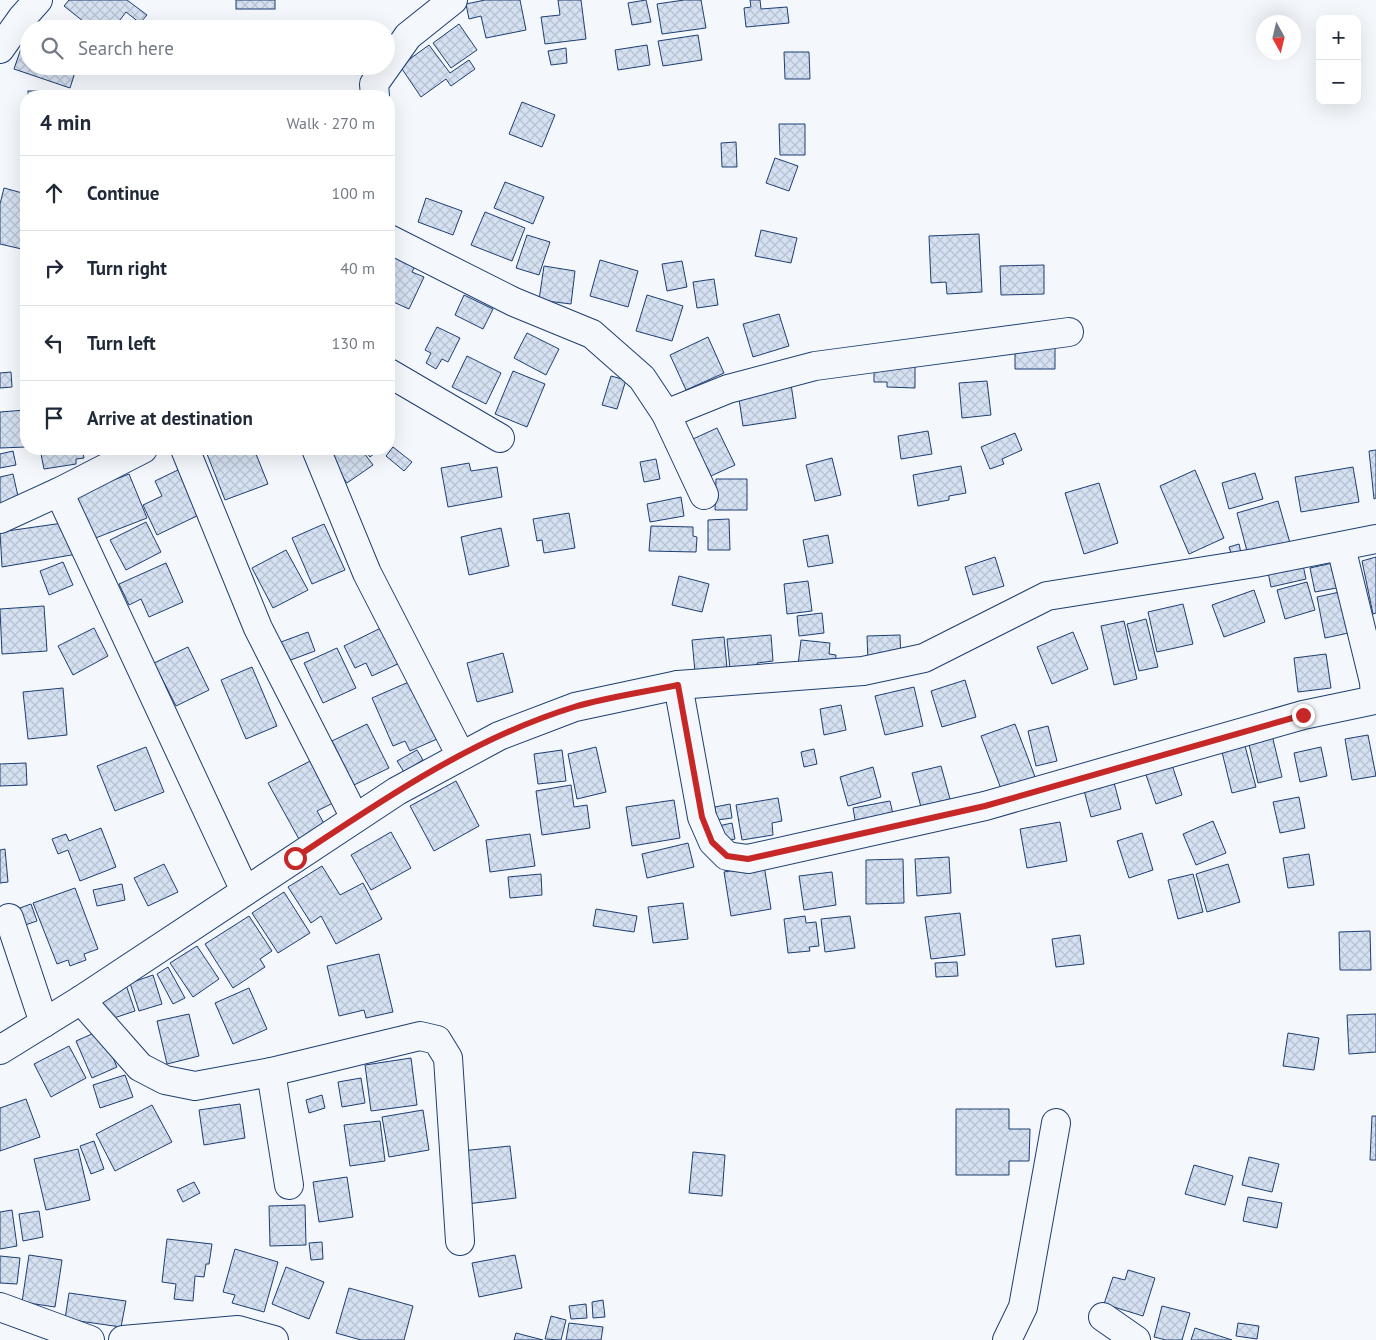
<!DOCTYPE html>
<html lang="en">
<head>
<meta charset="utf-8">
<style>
	body { margin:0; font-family:"PT Sans",sans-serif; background:#f6f6f7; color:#1f2937 }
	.controls { position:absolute; right:15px; top:15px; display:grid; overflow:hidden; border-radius:10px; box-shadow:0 5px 20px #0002 }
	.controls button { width:45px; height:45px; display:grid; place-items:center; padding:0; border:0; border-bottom:1px solid #e0e1e3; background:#fff; color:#1f2937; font:25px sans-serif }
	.compass { position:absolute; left:1256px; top:15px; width:45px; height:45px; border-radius:50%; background:#fff; box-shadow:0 5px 20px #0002; rotate:172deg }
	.stop { position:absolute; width:15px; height:15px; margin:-11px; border:4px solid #c62828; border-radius:50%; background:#fff }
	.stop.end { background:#c62828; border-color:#fff; box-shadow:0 1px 5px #0008 }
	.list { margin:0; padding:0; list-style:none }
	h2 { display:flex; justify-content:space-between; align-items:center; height:65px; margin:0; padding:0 20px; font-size:21px }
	h2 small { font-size:16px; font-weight:400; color:#747a83 }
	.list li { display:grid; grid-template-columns:32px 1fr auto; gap:15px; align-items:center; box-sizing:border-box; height:75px; padding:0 20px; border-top:1px solid #e0e1e3 }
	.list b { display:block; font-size:19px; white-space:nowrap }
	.list em { font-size:16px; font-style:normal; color:#747a83 }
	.icon { flex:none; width:28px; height:28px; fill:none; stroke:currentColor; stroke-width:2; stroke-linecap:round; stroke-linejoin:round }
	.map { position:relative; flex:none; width:1376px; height:1340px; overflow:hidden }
	.search { position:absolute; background:#fff; box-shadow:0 5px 20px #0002; left:20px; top:20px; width:375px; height:55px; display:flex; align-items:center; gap:12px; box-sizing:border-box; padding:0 18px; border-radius:28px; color:#747a83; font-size:19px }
	.panel { position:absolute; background:#fff; box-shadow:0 5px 20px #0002; left:20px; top:90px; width:375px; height:365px; border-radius:20px }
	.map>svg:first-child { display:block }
	.building { fill:url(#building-cross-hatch); stroke:#1d3f73 }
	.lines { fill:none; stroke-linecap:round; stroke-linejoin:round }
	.minor-casing { stroke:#1d3f73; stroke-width:30 }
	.minor { stroke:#f4f7fb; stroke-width:28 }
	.route { stroke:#c62828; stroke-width:6 }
</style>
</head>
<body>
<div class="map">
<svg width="1376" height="1340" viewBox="0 0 1376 1340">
	<defs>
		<pattern id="building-cross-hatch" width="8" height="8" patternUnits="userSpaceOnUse" patternTransform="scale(1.25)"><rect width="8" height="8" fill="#d5e0f0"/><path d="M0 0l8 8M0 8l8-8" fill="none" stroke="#b6c1d1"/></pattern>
	</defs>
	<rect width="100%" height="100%" fill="#f4f7fb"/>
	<g class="building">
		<path d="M69 0H127L147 15 140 23 126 12 113 29H93L64 6Z"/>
		<rect x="236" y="0" width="39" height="9"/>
		<path d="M485 0H520L526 30 486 38 481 16 469 19 466 4Z"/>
		<path d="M558 0H581L586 39 545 44 541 17 560 15Z"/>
		<path d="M646 0 651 22 632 25 628 3Z"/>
		<path d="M684 0H701L706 28 662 34 657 4Z"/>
		<path d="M750 0H760L761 9 787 7 789 23 746 27 744 8 751 7Z"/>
		<path d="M459 24 477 50 451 68 433 43Z"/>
		<path d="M28 28 31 29H29V66H77L70 88 14 69Z"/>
		<path d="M698 35 702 60 663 66 658 41Z"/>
		<path d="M429 45 450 73 469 60 475 69 451 86 446 79 421 97 400 66Z"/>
		<path d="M647 45 650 65 618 70 615 50Z"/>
		<path d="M566 48 567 63 551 65 548 51Z"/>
		<path d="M784 52H809L810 79H785Z"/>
		<rect x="28" y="91" width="45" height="5"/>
		<path d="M522 102 555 115 542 147 509 134Z"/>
		<path d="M779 124H805V155H780Z"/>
		<path d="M736 142 737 167H722L721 143Z"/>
		<path d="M775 158 798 166 789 191 766 183Z"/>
		<path d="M505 182 544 197 533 224 494 208Z"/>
		<path d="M4 188 26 194V250L0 244V204Z"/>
		<path d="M426 198 462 211 453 235 418 222Z"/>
		<path d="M485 212 525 228 512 261 471 245Z"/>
		<path d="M761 230 797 238 791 263 755 256Z"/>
		<path d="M979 234 982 292 947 294 946 282 931 283 929 236Z"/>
		<path d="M527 235 550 242 539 275 516 268Z"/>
		<path d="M394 251 417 262 412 272 424 277 409 309 389 300V262Z"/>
		<path d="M600 260 638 271 628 307 590 296Z"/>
		<path d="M682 261 687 287 667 291 662 264Z"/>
		<path d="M1044 265V294L1001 295 1000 266Z"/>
		<path d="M544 266 575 271 571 304 539 300Z"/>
		<path d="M714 279 718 305 697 308 693 282Z"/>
		<path d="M464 295 493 309 483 329 455 315Z"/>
		<path d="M647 295 683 306 672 341 636 331Z"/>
		<path d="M779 314 789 346 753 357 743 324Z"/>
		<path d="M437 327 460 338 448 362 442 359 436 369 426 363 431 353 425 350Z"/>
		<path d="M527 333 559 349 546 375 514 358Z"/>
		<path d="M708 337 724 373 686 390 670 355Z"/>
		<path d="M1015 344 1055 345V369H1015Z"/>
		<path d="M467 356 501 373 486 404 452 387Z"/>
		<path d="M915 362V388L887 387V382H874V366Z"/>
		<path d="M513 371 545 384 527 427 495 414Z"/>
		<path d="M11 372 12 387 0 388V373Z"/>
		<path d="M611 376 626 380 617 409 602 405Z"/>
		<path d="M987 381 991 415 962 418 959 383Z"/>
		<path d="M791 384 796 418 743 426 738 392Z"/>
		<path d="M26 410V447L0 448V412Z"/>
		<path d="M717 428 735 465 711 476 693 439Z"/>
		<path d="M928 431 932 454 901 459 898 436Z"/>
		<path d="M1015 433 1022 450 1002 459 1004 464 990 469 981 447Z"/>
		<path d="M393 447 412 462 404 471 386 456Z"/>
		<path d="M40 449H82L84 458 76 459V464L44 469Z"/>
		<path d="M221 449H254L268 484 225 500 207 454Z"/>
		<path d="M324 449H361L373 465 347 483Z"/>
		<path d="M364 449H380L370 457Z"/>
		<path d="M1376 450V498L1374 499 1369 451Z"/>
		<path d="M13 451 16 465 0 468V454Z"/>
		<path d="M832 458 841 495 815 501 806 465Z"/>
		<path d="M656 459 660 479 644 482 640 462Z"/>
		<path d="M469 463 471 471 497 467 502 497 448 507 441 468Z"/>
		<path d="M961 466 966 493 949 496V500L918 506 913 475Z"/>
		<path d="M1353 467 1359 502 1301 512 1295 477Z"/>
		<path d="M180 469 201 514 157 535 143 505 162 496 155 481Z"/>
		<path d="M1195 470 1224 538 1189 554 1160 486Z"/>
		<path d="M1255 473 1263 499 1229 509 1222 483Z"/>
		<path d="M13 474 20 505 0 509V477Z"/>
		<path d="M129 474 147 518 93 539 75 495Z"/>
		<path d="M716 479H747V510H715Z"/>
		<path d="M1099 483 1118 543 1084 554 1065 493Z"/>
		<path d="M681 497 684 516 650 522 647 504Z"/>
		<path d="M1278 501 1290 543 1248 555 1237 513Z"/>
		<path d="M569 513 575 548 544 553 542 540 537 541 533 519Z"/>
		<path d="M729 519 730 550H708V520Z"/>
		<path d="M70 522 77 554 2 567 0 532Z"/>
		<path d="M146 522 161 552 126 570 110 540Z"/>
		<path d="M324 524 345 570 312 584 292 538Z"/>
		<path d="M651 526 693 527V536L697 537 696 552 649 551Z"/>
		<path d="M501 528 509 566 469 575 461 537Z"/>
		<path d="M828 535 833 563 808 567 803 540Z"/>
		<path d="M1239 544 1242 557 1233 560 1229 547Z"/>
		<path d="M286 550 308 590 273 608 252 568Z"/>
		<path d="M995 557 1004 586 973 595 965 567Z"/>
		<path d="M1376 557V613L1373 614 1362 561Z"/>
		<path d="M63 562 73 585 49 595 40 571Z"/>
		<path d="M1337 562 1342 587 1315 592 1310 568Z"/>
		<path d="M166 563 183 602 149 617 141 599 129 605 119 584Z"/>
		<path d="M1303 565 1306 579 1271 587 1268 572Z"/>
		<path d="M679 576 709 584 702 612 672 605Z"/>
		<path d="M808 581 812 611 787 614 784 584Z"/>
		<path d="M1307 582 1315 610 1285 619 1277 590Z"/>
		<path d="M1254 590 1265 622 1224 637 1212 605Z"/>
		<path d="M1344 591 1353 632 1325 638 1317 597Z"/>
		<path d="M1183 604 1193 644 1157 652 1148 612Z"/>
		<path d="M44 606 47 651 2 654 0 609Z"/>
		<path d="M822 613 824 633 799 636 797 616Z"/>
		<path d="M1146 619 1158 667 1139 671 1127 624Z"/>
		<path d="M1124 621 1137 679 1114 685 1101 626Z"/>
		<path d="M385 626 402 662 372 676 366 663 355 668 344 646Z"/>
		<path d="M94 628 108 656 73 675 58 646Z"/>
		<path d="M308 632 315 651 288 661 281 642Z"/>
		<path d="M1073 632 1088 669 1052 684 1037 647Z"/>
		<path d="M771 635 773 661 757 663 758 666 730 669 727 639Z"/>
		<path d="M900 635 901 661 868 662 867 636Z"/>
		<path d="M724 637 727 668 695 672 692 640Z"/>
		<path d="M801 640 830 643 829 654 836 655 835 669 798 665Z"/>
		<path d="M188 647 209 690 176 706 154 663Z"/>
		<path d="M337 648 356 688 323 703 304 663Z"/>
		<path d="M503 653 513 692 477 702 467 663Z"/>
		<path d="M1326 654 1331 688 1298 692 1294 658Z"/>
		<path d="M252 667 277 726 246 739 221 680Z"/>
		<path d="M965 680 976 717 942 727 931 691Z"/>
		<path d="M411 681 437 739 410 751 405 741 393 746 372 698Z"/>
		<path d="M914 687 923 726 885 735 875 696Z"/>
		<path d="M63 688 67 735 28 739 23 692Z"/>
		<path d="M841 705 846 730 824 735 820 709Z"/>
		<path d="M367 724 389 768 354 785 332 741Z"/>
		<path d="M1015 724 1037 782 1003 794 981 736Z"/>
		<path d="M1048 726 1057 761 1036 766 1028 731Z"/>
		<path d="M1272 735 1282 777 1258 783 1248 740Z"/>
		<path d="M1368 735 1376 776 1352 780 1345 739Z"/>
		<path d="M1245 746 1256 787 1232 793 1222 752Z"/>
		<path d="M146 747 164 792 115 811 97 766Z"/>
		<path d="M596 747 606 792 577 799 568 754Z"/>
		<path d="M1321 747 1327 776 1300 782 1294 753Z"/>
		<path d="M814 749 817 764 804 767 801 752Z"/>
		<path d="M417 750 423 760 404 772 397 761Z"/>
		<path d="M562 750 566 781 538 784 534 754Z"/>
		<path d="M314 759 337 801 317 811 326 827 300 841 268 783Z"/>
		<path d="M1170 759 1182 795 1156 804 1144 769Z"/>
		<path d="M26 763 27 785 0 786V764Z"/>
		<path d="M941 766 950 799 921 807 912 773Z"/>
		<path d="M873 767 881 797 848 806 840 777Z"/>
		<path d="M1112 775 1121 809 1091 817 1082 783Z"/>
		<path d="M456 781 479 826 434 851 410 806Z"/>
		<path d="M571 785 574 807 587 805 590 828 542 835 536 791Z"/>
		<path d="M1299 797 1305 828 1280 833 1273 802Z"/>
		<path d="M778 798 782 821 772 823 773 835 742 840 736 805Z"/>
		<path d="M674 800 680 838 632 846 626 807Z"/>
		<path d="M890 801 895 823 857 831 853 808Z"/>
		<path d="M730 804 732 818 717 820 715 807Z"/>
		<path d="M1213 821 1226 853 1196 865 1183 834Z"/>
		<path d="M1060 822 1067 861 1027 868 1020 829Z"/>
		<path d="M732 823 735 839 717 843 714 827Z"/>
		<path d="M101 828 116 867 80 881 68 850 58 854 52 839 66 834 69 841Z"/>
		<path d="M391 832 411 868 371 890 351 855Z"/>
		<path d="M1142 833 1153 870 1129 878 1117 841Z"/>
		<path d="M530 834 535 866 490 872 486 840Z"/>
		<path d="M688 843 694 867 647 878 642 854Z"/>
		<path d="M5 849 8 882 0 883V850Z"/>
		<path d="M1309 854 1314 885 1288 888 1283 858Z"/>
		<path d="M949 857 951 893 917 896 915 859Z"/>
		<path d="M903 859 904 903 866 904V860Z"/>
		<path d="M164 864 178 892 148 906 134 878Z"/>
		<path d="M1228 864 1240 902 1207 912 1196 874Z"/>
		<path d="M764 865 771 909 731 916 724 872Z"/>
		<path d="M322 866 340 895 363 883 382 919 336 944 321 916 311 923 288 887Z"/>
		<path d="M832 872 836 905 804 910 799 876Z"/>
		<path d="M541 874 542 895 510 898 508 877Z"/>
		<path d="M1193 874 1203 912 1178 919 1168 880Z"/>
		<path d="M122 884 125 900 97 906 93 890Z"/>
		<path d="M75 888 98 949 84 954 86 960 70 966 68 960 57 964 33 903Z"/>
		<path d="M284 892 310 933 278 953 252 913Z"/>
		<path d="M683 903 688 939 653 943 648 907Z"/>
		<path d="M31 904 37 921 22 926 17 909Z"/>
		<path d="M596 909 637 916 634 932 593 926Z"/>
		<path d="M960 913 965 955 931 959 925 917Z"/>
		<path d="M249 916 272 951 260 959 265 967 233 988 205 944Z"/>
		<path d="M805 916 806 923 816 922 819 946 809 947 810 951 788 953 784 919Z"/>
		<path d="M850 916 855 948 825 952 821 919Z"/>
		<path d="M1370 931 1371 970H1340L1339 932Z"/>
		<path d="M1080 935 1084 964 1056 967 1052 939Z"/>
		<path d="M197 946 219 979 193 997 170 963Z"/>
		<path d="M379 954 393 1012 366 1018 364 1010 339 1016 327 966Z"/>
		<path d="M957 962 958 976 936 977 935 963Z"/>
		<path d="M168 967 185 998 173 1004 157 974Z"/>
		<path d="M153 975 162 1004 139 1011 130 983Z"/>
		<path d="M126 985 135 1011 108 1020 100 994Z"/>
		<path d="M249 988 267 1029 233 1044 215 1003Z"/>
		<path d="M189 1014 199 1056 167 1064 157 1021Z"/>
		<path d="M1376 1014V1052L1349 1054 1347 1015Z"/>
		<path d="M101 1030 117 1067 92 1078 76 1041Z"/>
		<path d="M1288 1033 1319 1038 1314 1070 1283 1066Z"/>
		<path d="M69 1046 86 1078 51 1097 34 1064Z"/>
		<path d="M411 1058 417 1105 371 1111 365 1065Z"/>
		<path d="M125 1075 133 1097 100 1108 93 1085Z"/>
		<path d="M361 1078 365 1103 342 1107 338 1082Z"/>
		<path d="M322 1095 325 1108 309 1113 306 1100Z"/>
		<path d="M26 1099 40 1137 0 1151V1108Z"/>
		<path d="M240 1104 245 1138 204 1145 199 1110Z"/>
		<path d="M152 1105 172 1142 115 1171 96 1134Z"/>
		<path d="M956 1109H1009V1129H1030L1029 1161H1009V1175H956Z"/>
		<path d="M423 1110 429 1150 389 1157 382 1117Z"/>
		<path d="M1372 1116H1376V1160H1370Z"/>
		<path d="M380 1121 385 1161 350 1166 344 1125Z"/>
		<path d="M94 1141 104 1169 91 1174 80 1146Z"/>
		<path d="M510 1146 516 1198 467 1204 461 1151Z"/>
		<path d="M78 1149 90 1200 46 1210 34 1159Z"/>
		<path d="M693 1152 725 1155 722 1196 689 1193Z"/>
		<path d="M1249 1157 1279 1164 1272 1192 1242 1185Z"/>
		<path d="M1194 1165 1233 1176 1225 1205 1185 1194Z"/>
		<path d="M347 1177 353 1217 319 1222 313 1182Z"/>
		<path d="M194 1182 200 1193 183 1202 177 1190Z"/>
		<path d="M1248 1197 1282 1203 1277 1228 1243 1221Z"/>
		<path d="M305 1205 306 1245 270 1246 269 1206Z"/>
		<path d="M12 1210 17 1246 0 1249V1212Z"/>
		<path d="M39 1211 43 1237 23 1241 19 1214Z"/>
		<path d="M167 1239 212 1244 209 1264H206L204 1277 195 1276 193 1301 174 1299 176 1284 162 1282Z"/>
		<path d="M322 1242 323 1259 311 1260 309 1243Z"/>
		<path d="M235 1249 278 1262 264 1312 232 1303 235 1295 223 1292Z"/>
		<path d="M29 1255 62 1260 55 1307 22 1302Z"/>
		<path d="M515 1255 522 1288 479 1297 472 1263Z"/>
		<path d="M0 1256 20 1258 17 1284 0 1283Z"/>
		<path d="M286 1267 324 1282 309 1319 272 1304Z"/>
		<path d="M1128 1270 1155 1278 1143 1316 1104 1304 1113 1277 1125 1280Z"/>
		<path d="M349 1288 413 1306 404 1340H361L336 1333Z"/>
		<path d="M69 1293 126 1301 121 1327 65 1319Z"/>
		<path d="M603 1300 605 1317 593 1318 592 1302Z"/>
		<path d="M586 1304 587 1318 571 1319 569 1306Z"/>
		<path d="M1162 1306 1190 1313 1182 1340H1166L1154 1337Z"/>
		<path d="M551 1316 566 1320 561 1340 545 1339Z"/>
		<path d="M569 1323 603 1327 601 1340H566Z"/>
		<path d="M1238 1323 1259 1326 1257 1339 1236 1336Z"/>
		<path d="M1195 1328 1232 1340H1191Z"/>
		<path d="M516 1333 543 1340H514Z"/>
	</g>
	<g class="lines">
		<defs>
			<g id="minor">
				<path d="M0 49 22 18 38 0"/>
				<path d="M375 96 374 84 408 36 453 0"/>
				<path d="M389 239 514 302 592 334 642 378 666 414 704 495"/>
				<path d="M389 373 500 438"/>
				<path d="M666 414 728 389 815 366 1069 332"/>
				<path d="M185 449 258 628 355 818"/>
				<path d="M316 449 367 573 461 756"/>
				<path d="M59 492 245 891"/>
				<path d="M0 519 59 492 143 449"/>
				<path d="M678 685 702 817 713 842 727 856 748 859 985 806 1303 715 1375 700 1374 682 1341 547"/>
				<path d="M9 918 44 1023"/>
				<path d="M81 1000 140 1067 165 1080 195 1086 271 1072 420 1036 437 1040 448 1058 460 1241"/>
				<path d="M0 1050 81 1000 397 791 499 736 575 707 678 685 863 671 924 658 1047 596 1255 563 1376 539"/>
				<path d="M271 1072 289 1185"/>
				<path d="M0 1307 90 1340"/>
				<path d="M1103 1317 1136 1340"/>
				<path d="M123 1340 238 1330 274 1340"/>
				<path d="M1007 1340 1023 1307 1056 1123"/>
			</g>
		</defs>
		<use href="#minor" class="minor-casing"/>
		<use href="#minor" class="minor"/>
	</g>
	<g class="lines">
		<path class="route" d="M295 858C382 800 473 738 574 707 608 697 645 692 678 685L702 817 712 842 727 856 748 859 985 806 1303 715"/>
	</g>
</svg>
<div class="controls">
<button>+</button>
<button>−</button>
</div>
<svg class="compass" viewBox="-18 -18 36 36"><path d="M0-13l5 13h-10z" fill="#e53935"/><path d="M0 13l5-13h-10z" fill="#747a83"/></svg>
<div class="stop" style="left:295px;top:858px"></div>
<div class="stop end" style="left:1303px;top:715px"></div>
<div class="search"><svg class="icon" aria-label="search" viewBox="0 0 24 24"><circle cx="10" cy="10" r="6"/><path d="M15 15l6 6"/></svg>Search here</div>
<section class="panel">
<h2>4 min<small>Walk · 270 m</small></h2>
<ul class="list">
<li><svg class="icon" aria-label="ahead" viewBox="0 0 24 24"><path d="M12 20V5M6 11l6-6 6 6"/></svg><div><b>Continue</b></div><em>100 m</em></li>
<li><svg class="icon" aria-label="right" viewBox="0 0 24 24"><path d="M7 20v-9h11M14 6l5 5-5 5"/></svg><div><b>Turn right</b></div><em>40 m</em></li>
<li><svg class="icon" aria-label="left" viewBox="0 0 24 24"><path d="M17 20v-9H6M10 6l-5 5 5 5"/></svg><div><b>Turn left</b></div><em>130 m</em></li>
<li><svg class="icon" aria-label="arrive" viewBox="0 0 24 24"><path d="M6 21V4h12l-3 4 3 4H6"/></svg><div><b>Arrive at destination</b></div></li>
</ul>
</section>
</div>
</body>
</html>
